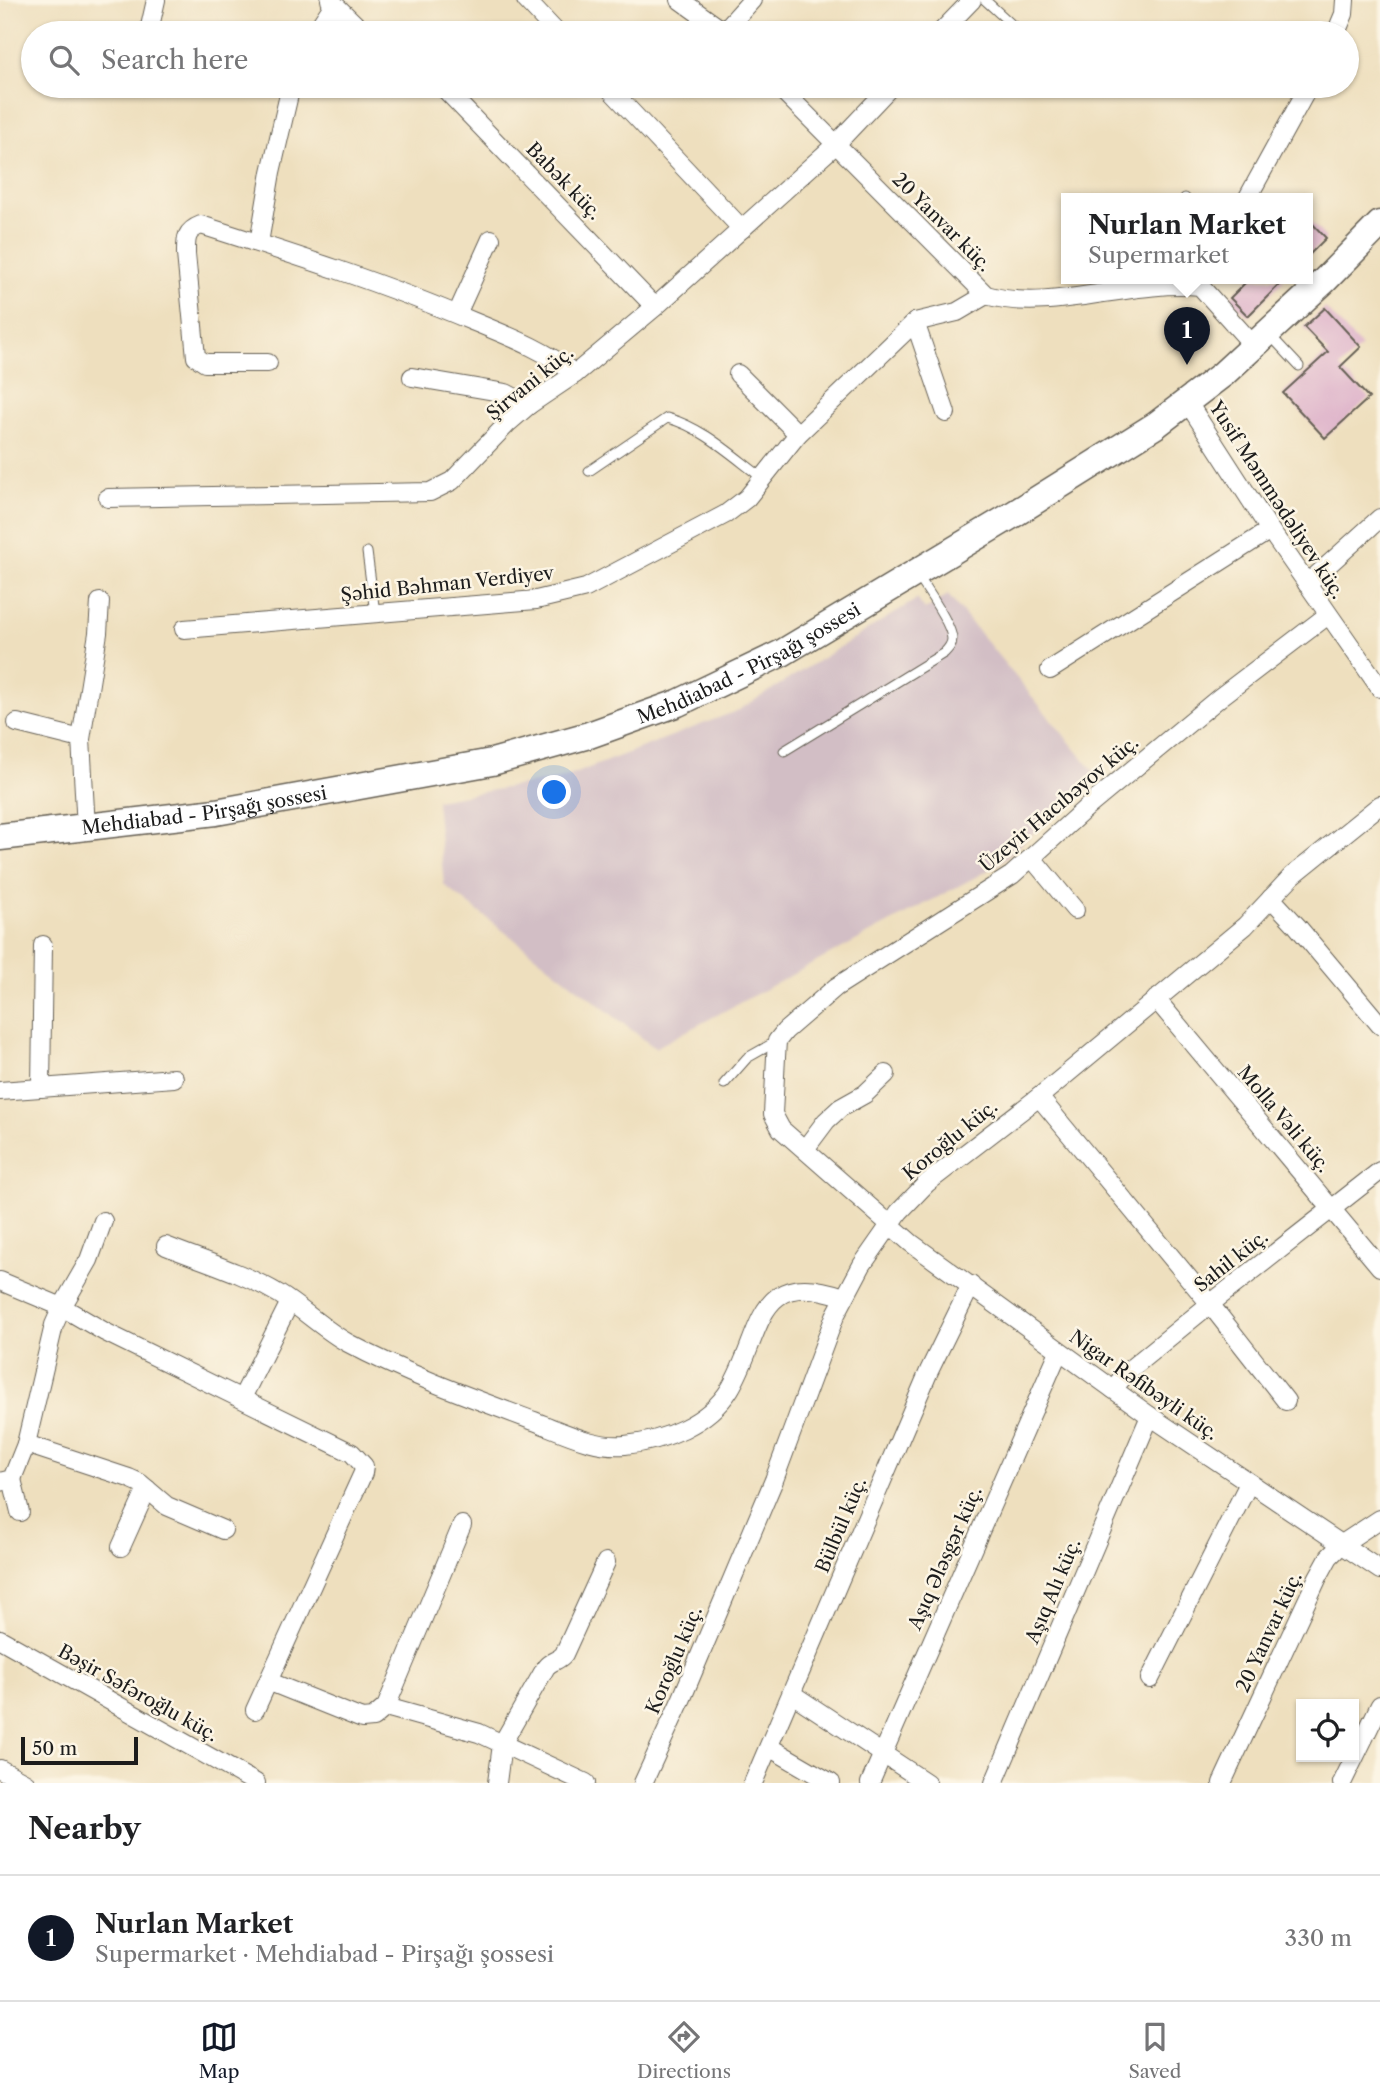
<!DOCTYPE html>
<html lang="en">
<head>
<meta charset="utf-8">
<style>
	body { margin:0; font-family:"Libre Caslon Text",serif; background:#f2f2f2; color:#202124 }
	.controls { position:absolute; right:21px; bottom:21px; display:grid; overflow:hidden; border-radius:0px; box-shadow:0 2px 5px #0004 }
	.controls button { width:63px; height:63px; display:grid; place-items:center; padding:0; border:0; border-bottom:2px solid #e0e0e0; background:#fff; color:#202124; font:35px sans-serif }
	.scale { position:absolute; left:21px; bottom:18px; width:117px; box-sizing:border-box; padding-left:7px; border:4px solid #1c1c1c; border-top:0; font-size:19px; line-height:24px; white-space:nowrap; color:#1c1c1c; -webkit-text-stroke:5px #fcf5e5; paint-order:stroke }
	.you { position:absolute; left:555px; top:793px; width:24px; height:24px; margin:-18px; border:5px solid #fff; border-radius:50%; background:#1a73e8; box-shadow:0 0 0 10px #1a73e833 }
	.badge { display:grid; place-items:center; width:46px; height:46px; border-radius:50%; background:#111827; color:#fff; font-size:23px; font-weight:700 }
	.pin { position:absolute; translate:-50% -58px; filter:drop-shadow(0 2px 4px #0008) }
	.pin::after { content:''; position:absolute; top:37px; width:24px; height:21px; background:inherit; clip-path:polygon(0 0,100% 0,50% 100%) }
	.popup { position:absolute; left:1061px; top:193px; width:252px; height:91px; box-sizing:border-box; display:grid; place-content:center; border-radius:0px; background:#fff; filter:drop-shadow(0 2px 5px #0005); font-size:23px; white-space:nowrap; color:#757577 }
	.popup b { font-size:26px; color:#202124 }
	.popup::after { content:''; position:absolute; left:50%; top:100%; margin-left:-14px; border:14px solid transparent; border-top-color:#fff }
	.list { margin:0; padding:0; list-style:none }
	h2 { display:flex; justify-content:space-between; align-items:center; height:91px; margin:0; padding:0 28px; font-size:30px }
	h2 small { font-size:23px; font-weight:400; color:#757577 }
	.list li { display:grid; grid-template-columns:46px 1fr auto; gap:21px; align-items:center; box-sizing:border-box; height:126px; padding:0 28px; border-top:2px solid #e0e0e0 }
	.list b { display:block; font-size:26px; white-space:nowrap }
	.list p { margin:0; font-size:23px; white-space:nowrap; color:#757577 }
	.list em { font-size:23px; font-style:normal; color:#757577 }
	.icon { flex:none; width:38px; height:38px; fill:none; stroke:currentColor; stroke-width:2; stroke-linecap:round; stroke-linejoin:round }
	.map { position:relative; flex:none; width:1380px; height:1783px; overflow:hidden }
	.search { position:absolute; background:#fff; box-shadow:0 2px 5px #0004; left:21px; right:21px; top:21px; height:77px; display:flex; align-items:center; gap:18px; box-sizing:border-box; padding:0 24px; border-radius:38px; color:#757577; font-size:26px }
	.sheet { height:217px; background:#fff }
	nav { display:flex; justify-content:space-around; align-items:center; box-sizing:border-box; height:98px; border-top:2px solid #e0e0e0; background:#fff; font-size:19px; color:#757577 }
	nav a { display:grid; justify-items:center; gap:4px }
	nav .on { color:#111827 }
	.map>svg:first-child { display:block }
	.industrial { fill:#d2bec5 }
	.building { fill:#ddb0c9 }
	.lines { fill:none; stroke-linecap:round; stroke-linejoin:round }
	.lane-casing { stroke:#666055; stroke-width:11 }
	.street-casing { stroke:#666055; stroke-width:20 }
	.secondary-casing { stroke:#666055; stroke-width:29 }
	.lane { stroke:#fff; stroke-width:9 }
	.street { stroke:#fff; stroke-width:18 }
	.secondary { stroke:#fff; stroke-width:26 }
	.labels { text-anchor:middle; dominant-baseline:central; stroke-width:5; stroke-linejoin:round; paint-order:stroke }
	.street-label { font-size:19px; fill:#1c1c1c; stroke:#fcf5e5 }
</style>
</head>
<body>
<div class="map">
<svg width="1380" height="1783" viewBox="0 0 1380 1783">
	<rect width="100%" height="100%" fill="#fcf5e5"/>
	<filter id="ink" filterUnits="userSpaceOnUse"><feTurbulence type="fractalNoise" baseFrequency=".0143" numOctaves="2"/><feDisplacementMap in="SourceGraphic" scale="14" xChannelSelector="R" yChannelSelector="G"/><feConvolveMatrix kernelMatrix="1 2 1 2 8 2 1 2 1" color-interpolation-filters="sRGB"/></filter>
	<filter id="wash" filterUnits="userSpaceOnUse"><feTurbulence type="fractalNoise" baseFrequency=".00686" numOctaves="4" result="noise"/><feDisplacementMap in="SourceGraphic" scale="28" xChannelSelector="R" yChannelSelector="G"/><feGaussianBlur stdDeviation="1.57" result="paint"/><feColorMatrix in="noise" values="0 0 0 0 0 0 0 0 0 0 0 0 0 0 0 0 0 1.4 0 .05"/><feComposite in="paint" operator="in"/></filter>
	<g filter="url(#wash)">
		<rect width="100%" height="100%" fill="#eedfbe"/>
		<path class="industrial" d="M948 595 1097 775 998 865 655 1048 444 885 436 800 563 778 739 710 917 599 925 610Z"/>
		<g id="blocks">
			<g class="building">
				<path d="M1308 219 1326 238 1308 256Z"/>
				<path d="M1249 279H1285L1248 316 1230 298Z"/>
				<path d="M1325 308 1361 347 1340 367 1369 398 1325 438 1283 393 1328 352 1304 327Z"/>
			</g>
		</g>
	</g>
	<g filter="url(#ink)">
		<use href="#blocks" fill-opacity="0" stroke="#666055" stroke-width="2"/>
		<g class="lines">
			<defs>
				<g id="lane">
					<path d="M985 0 1021 33"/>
					<path d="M1185 199V198"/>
					<path d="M1269 334 1299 366"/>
					<path d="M589 471 667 418C703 427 735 458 764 479"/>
					<path d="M367 552 375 613"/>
					<path d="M784 751 944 653C948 649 952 645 952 639 952 625 926 588 917 575"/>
					<path d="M724 1084 747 1058 777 1041"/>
				</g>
				<g id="street">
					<path d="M330 0 364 33"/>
					<path d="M526 0 557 33"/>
					<path d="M680 0 726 33"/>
					<path d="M149 31 156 0"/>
					<path d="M724 31 752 0"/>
					<path d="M315 33 334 4"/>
					<path d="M940 33 972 0"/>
					<path d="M1336 33 1344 14 1345 0"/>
					<path d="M442 86 655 307"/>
					<path d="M607 86 742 229"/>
					<path d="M778 86 986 295C1051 314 1130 279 1200 286L1254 346"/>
					<path d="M1247 199 1309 86"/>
					<path d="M259 243 271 172 291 86"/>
					<path d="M457 314 491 239"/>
					<path d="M915 322 946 413"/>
					<path d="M268 363H205L196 357 186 254C186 239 185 231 201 225 292 254 383 283 472 321 508 336 544 349 575 374"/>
					<path d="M738 374 798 434"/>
					<path d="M412 377 506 393 529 405"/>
					<path d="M1188 403 1270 530 1380 688"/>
					<path d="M108 498 430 492 452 481 507 424 529 405 575 374 655 307 835 145 891 86"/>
					<path d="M1307 584 1380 518"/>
					<path d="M1328 615 1219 698 1085 809 1012 875 836 987 785 1031 777 1041 776 1057 773 1114 781 1129 911 1243 1150 1416 1380 1570"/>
					<path d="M184 629 536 600 586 588 726 514 747 498 798 434 915 322 957 312 986 295"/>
					<path d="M1050 670 1270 530"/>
					<path d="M17 723 81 739"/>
					<path d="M86 828 81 739 98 633 100 602"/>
					<path d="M1032 858 1075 910"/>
					<path d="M1271 898 1297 926 1380 1025"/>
					<path d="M1156 999 1380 1267"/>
					<path d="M41 1088 43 945"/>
					<path d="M0 1091 174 1078"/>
					<path d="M1039 1097 1210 1304 1286 1401"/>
					<path d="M805 1149 826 1121 840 1108 865 1094 886 1074"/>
					<path d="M103 1221 89 1260 62 1307 105 1332 352 1453 364 1466 363 1473 255 1710"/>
					<path d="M166 1246C203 1261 244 1273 279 1294 303 1309 323 1329 348 1343 406 1374 472 1398 534 1421 563 1432 594 1448 625 1445 664 1441 708 1424 730 1389 764 1332 754 1265 844 1297"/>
					<path d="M0 1281 62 1307 54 1325 26 1444 12 1479 0 1482"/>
					<path d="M1113 1389 1129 1370 1210 1304 1380 1171"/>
					<path d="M242 1398 290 1302"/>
					<path d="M26 1444 129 1478 140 1483 167 1506 223 1530"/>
					<path d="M12 1479 20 1512"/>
					<path d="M121 1547 147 1489"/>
					<path d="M0 1639 256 1783"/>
					<path d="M1150 1679 1249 1483"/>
					<path d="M270 1682 362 1719 373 1718 386 1707 479 1733 586 1783"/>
					<path d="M792 1694 927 1783"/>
					<path d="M386 1707 462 1525"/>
					<path d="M769 1747 831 1783"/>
					<path d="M0 1769 26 1783"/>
					<path d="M497 1783 502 1744 546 1667C552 1660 559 1661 564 1654L606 1562"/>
					<path d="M643 1783 682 1698 774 1480 835 1316 862 1265 899 1212 927 1183 1039 1097 1245 926 1292 876 1380 805"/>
					<path d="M753 1783 929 1371 971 1285"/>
					<path d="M870 1783 1059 1351"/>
					<path d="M994 1783 1150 1416"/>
					<path d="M1222 1783 1318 1577 1329 1557 1342 1544 1380 1519"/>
					<path d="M1342 1783 1380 1705"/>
				</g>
				<g id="secondary">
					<path id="s1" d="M0 837 216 812 492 762 589 735 678 703 782 653 1014 514 1156 425 1223 374 1325 280 1380 224"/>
				</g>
			</defs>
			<use href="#lane" class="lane-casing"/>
			<use href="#street" class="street-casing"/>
			<use href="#secondary" class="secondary-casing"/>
			<use href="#lane" class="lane"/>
			<use href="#street" class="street"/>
			<use href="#secondary" class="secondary"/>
		</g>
	</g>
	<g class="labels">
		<g class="street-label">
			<text transform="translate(564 181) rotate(46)">Babək küç.</text>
			<text transform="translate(942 222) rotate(45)">20 Yanvar küç.</text>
			<text transform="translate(530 383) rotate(-39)">Şirvani küç.</text>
			<text transform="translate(1277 500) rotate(57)">Yusif Məmmədəliyev küç.</text>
			<text transform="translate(447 584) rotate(-6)">Şəhid Bəhman Verdiyev</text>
			<text stroke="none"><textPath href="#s1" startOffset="774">Mehdiabad - Pirşağı şossesi</textPath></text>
			<text transform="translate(1059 804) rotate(-40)">Üzeyir Hacıbəyov küç.</text>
			<text stroke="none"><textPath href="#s1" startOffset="206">Mehdiabad - Pirşağı şossesi</textPath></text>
			<text transform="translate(1284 1119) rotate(50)">Molla Vəli küç.</text>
			<text transform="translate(950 1140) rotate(-39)">Koroğlu küç.</text>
			<text transform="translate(1231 1261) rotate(-38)">Sahil küç.</text>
			<text transform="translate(1144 1385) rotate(35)">Nigar Rəfibəyli küç.</text>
			<text transform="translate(841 1525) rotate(-67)">Bülbül küç.</text>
			<text transform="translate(945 1558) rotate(-66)">Aşıq Ələsgər küç.</text>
			<text transform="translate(1053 1591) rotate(-67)">Aşıq Alı küç.</text>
			<text transform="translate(1269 1632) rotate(-65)">20 Yanvar küç.</text>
			<text transform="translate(674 1660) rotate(-67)">Koroğlu küç.</text>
			<text transform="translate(138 1693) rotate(29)">Bəşir Səfəroğlu küç.</text>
		</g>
	</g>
</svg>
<div class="controls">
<button><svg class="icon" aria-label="locate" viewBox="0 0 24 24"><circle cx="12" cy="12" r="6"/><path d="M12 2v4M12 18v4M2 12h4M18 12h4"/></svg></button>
</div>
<div class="scale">50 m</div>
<div class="you"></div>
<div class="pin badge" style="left:1187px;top:365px">1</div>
<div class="popup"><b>Nurlan Market</b>Supermarket</div>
<div class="search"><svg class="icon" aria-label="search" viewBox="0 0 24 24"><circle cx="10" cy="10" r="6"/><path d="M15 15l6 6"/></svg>Search here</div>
</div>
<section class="sheet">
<h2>Nearby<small></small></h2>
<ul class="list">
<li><span class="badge">1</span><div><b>Nurlan Market</b><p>Supermarket · Mehdiabad - Pirşağı şossesi</p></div><em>330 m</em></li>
</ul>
</section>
<nav>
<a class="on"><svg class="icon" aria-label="map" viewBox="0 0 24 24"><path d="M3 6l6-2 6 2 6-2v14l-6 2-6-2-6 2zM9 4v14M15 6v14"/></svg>Map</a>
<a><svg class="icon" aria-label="directions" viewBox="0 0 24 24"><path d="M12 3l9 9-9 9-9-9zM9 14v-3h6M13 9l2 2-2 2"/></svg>Directions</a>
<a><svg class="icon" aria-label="saved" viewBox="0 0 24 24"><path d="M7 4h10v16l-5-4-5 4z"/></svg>Saved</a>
</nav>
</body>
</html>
